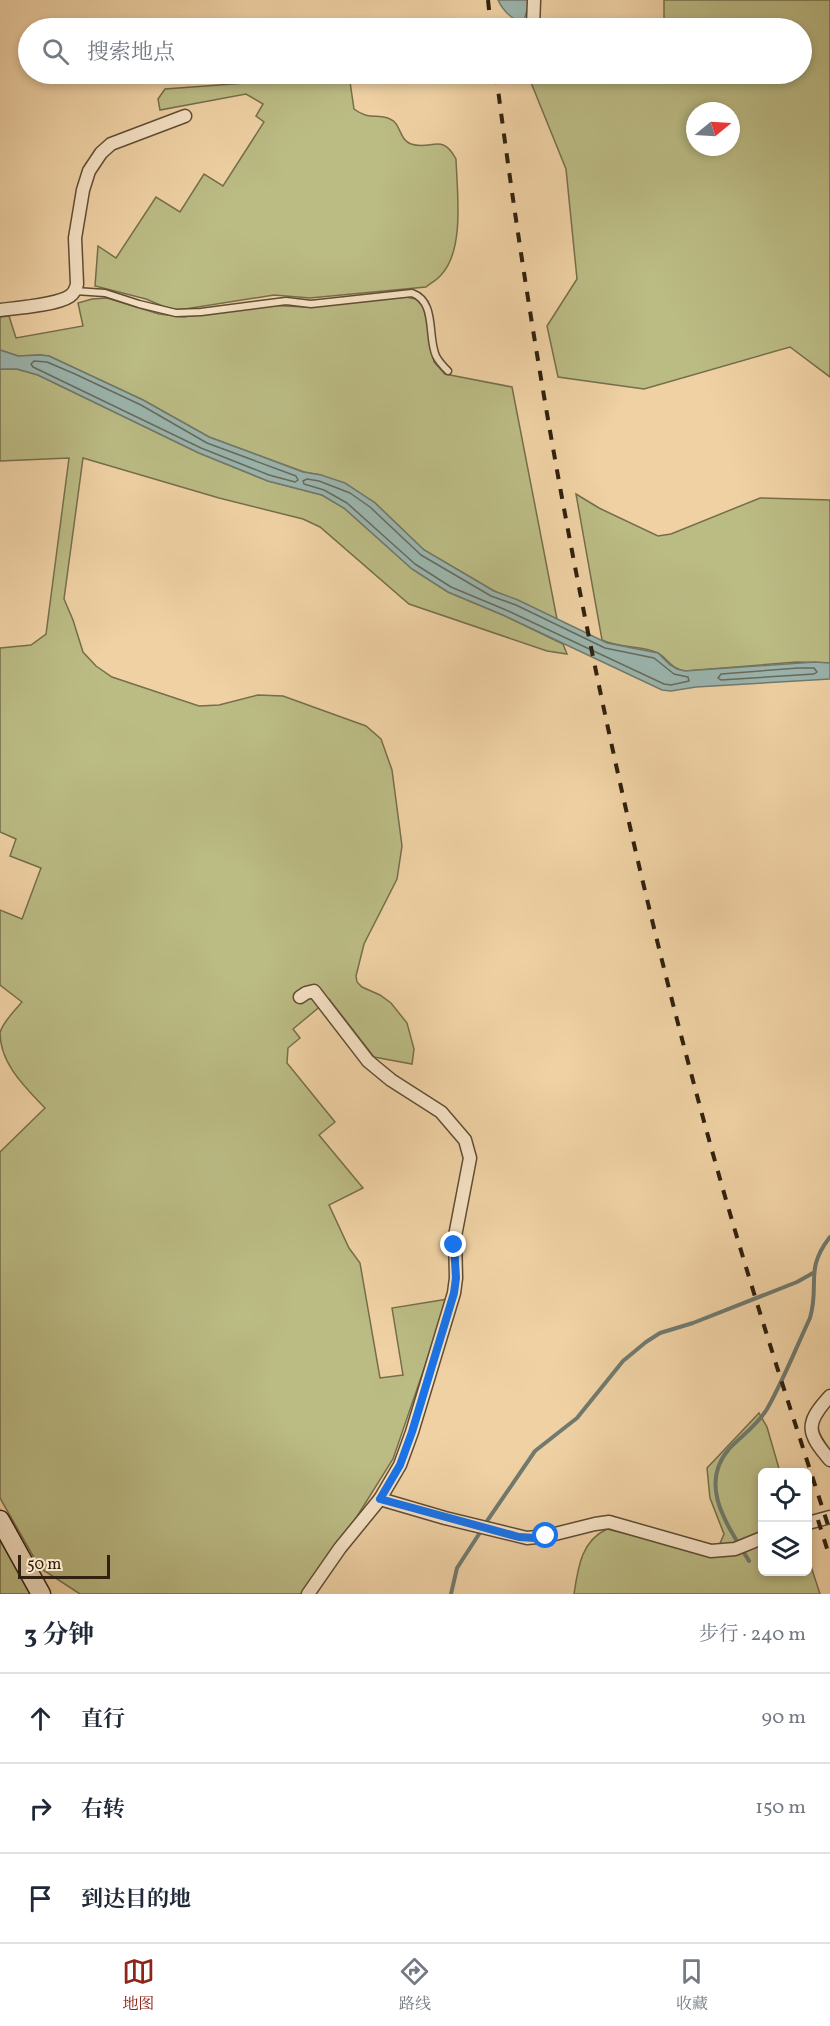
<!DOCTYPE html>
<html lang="zh">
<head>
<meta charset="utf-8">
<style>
	body { margin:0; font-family:Vollkorn,"Noto Serif SC",serif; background:#f6f6f7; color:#1f2937 }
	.controls { position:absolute; right:18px; bottom:18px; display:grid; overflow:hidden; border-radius:9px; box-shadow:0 3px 9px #0003 }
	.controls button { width:54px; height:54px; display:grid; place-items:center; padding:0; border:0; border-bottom:2px solid #e0e1e3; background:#fff; color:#1f2937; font:30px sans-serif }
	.compass { position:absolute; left:686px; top:102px; width:54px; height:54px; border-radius:50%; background:#fff; box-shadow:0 3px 9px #0003; rotate:72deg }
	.scale { position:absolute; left:18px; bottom:15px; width:92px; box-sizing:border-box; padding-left:6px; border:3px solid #31210f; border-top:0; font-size:16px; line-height:21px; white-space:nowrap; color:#31210f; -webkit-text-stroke:4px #f5e1c4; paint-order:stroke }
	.stop { position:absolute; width:18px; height:18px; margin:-14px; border:4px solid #1a73e8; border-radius:50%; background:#fff }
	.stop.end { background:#1a73e8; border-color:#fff; box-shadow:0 2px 6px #0008 }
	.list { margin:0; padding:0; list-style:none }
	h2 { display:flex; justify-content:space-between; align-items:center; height:78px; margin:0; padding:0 24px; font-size:26px }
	h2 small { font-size:20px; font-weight:400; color:#747a83 }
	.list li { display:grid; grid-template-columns:39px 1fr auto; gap:18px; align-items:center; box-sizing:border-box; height:90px; padding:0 24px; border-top:2px solid #e0e1e3 }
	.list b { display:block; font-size:22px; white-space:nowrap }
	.list em { font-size:20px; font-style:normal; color:#747a83 }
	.icon { flex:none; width:33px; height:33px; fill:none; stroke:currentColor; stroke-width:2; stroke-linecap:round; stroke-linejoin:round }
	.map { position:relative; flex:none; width:830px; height:1594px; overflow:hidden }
	.search { position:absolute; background:#fff; box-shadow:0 3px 9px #0003; left:18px; right:18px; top:18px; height:66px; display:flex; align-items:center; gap:15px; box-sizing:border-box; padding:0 21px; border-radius:33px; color:#747a83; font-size:22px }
	.sheet { height:348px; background:#fff }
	nav { display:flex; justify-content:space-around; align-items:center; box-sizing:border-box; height:84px; border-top:2px solid #e0e1e3; background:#fff; font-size:16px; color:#747a83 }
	nav a { display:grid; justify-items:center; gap:3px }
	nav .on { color:#8f2418 }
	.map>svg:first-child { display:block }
	.green { fill:#bbbb84; stroke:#766e4a; stroke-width:1.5; fill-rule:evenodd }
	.water { fill:#9bb5ae; stroke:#717a6e; stroke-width:1.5 }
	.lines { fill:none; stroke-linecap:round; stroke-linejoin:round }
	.shore { stroke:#666b5e; stroke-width:1.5 }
	.stream { stroke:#717a6e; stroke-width:4 }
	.lane-casing { stroke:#604d34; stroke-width:9 }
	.street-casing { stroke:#604d34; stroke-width:15 }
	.secondary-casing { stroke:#31210f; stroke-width:21 }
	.lane { stroke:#f5e1c4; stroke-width:6 }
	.street { stroke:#f5e1c4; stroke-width:12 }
	.secondary { stroke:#f5e1c4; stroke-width:18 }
	.rail { stroke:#31210f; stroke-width:4; stroke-dasharray:10 10; stroke-linecap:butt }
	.route { stroke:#1a73e8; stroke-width:8 }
</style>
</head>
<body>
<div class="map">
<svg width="830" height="1594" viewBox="0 0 830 1594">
	<rect width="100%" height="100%" fill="#efd1a4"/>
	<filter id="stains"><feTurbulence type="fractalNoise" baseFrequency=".00333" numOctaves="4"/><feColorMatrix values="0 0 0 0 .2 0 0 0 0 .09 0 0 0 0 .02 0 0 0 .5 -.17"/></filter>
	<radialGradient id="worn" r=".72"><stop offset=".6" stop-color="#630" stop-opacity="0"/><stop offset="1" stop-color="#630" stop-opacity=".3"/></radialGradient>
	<g class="green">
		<path d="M664 0H830V377L790 347 644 389 558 377 547 326 577 279 566 169 532 85 530 74H802V28H664ZM695 111H731V147H695Z"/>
		<path d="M328 74H347L349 75 354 109C370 121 376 113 390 119 401 123 399 140 411 144 431 151 442 132 456 159 457 191 465 250 441 275 437 280 431 283 426 287L310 298 274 295 179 310 165 307 146 299 95 286 98 246 116 258 156 197 180 212 204 174 223 186 264 122 256 116 263 104 246 94 160 110 158 99 165 89 298 79Z"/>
		<path d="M406 297 416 299 424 307 434 362 445 374 512 387 557 619 494 591 424 550 374 502 321 475 304 472 209 437 143 400 49 356 40 355 18 356 0 350V317L9 316 16 338 83 326 78 303 92 299 107 298 159 314 184 317 266 305 306 307Z"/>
		<path d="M0 369H17L38 375 199 453 268 481 322 495 344 508 412 569 448 592 503 615 563 644 567 654 547 651 409 604 320 527 303 519 219 498 83 458 64 599 73 620 83 652 96 666 112 677 199 706 219 705 258 695 283 696 366 726 381 739 392 770 402 846 397 879 364 944 356 976 357 982 362 987 380 995 391 1003 407 1023 414 1049 412 1064 374 1057 329 999 293 1029 300 1038 288 1048 287 1063 335 1122 319 1135 363 1188 329 1205 349 1248 360 1263 380 1378 403 1375 392 1308 448 1299 393 1459 356 1518 301 1594H80L40 1568 0 1498V1152L45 1108C26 1088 0 1064 0 1033 2 1023 15 1010 22 1002L0 985V910L22 919 41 868 10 856 16 839 0 832V648L31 645 46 634 69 458 0 461Z"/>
		<path d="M576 494 599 508 658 536 671 534 760 498 830 500V663L797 662 685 671C670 668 669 660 658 653 645 646 618 648 602 640Z"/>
		<path d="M759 1413 767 1427 780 1472H762V1572H808V1557L820 1594H574C578 1568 581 1541 607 1529L715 1555 724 1534 710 1498 707 1468Z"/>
		<path d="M0 1538 32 1594H0Z"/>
	</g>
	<g class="water">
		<path d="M498 0H530L523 24C512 19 503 11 498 0Z"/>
		<path d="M0 350 18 356 40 355 49 356 143 400 209 437 303 472 321 475 345 483 374 502 424 550 494 591 518 600 607 643 658 653 670 665 677 669 685 671 815 662 830 663V679L696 687 671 691 662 690 503 615 448 592 412 569 344 508 322 495 268 481 199 453 38 375 17 369H0Z"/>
	</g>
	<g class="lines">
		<g class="shore">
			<path d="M34 361 47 362 75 374 141 405 207 443 296 476 298 480 295 482 269 475 201 448 33 367 31 364Z"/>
			<path d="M307 479 319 481 350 493 370 507 421 555 491 596 516 605 605 648 654 658 674 674 688 677 689 681 671 685 664 684 506 610 451 587 415 564 347 503 324 490 304 484 303 481Z"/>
			<path d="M798 668H814L817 672 814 674 721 680 718 678 721 674Z"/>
		</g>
		<g class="stream">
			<path d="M485 1524 535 1451 577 1418 623 1361 646 1342 660 1333 693 1323 797 1282 813 1273"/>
			<path d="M749 1561C729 1527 697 1486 729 1449 741 1436 757 1426 767 1409 783 1381 796 1348 810 1318 820 1284 804 1270 830 1237"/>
			<path d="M451 1594 457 1568 481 1531"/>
		</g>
		<defs>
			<path id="lane" d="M75 291 105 293 139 304 176 313 201 312 286 301 311 304 412 293C437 302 427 336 436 356 439 362 443 366 448 371"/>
			<g id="street">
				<path d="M533 28 534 0"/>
				<path d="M0 310C17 308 57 305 70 296 74 293 76 289 77 284L75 238 83 190 89 171 101 153 111 144 185 116"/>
				<path d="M300 997 306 993 314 991 368 1061 391 1080 441 1112 465 1140 470 1158 455 1236 456 1278 454 1293 412 1432 400 1465 380 1499 340 1548 308 1594"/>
				<path d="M830 1396C804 1424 807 1433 830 1460"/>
				<path d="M380 1499 445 1518 527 1538 547 1536 595 1524 609 1522 711 1551 735 1549 762 1538"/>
				<path d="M808 1523 830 1517"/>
			</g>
			<path id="secondary" d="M0 1520 41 1594"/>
		</defs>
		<use href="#lane" class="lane-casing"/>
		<use href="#street" class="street-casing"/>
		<use href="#secondary" class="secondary-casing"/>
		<use href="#lane" class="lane"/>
		<use href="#street" class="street"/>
		<use href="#secondary" class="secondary"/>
		<g class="rail">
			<path d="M488 0 491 28"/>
			<path d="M496 74C541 425 609 772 702 1114 740 1255 785 1393 830 1531"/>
			<path d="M818 1520 830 1558"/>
		</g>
	</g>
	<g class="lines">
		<path class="route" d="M454 1245 456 1278 454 1293 412 1432 400 1465 380 1499 519 1537 535 1538 546 1536"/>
	</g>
	<rect width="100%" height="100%" filter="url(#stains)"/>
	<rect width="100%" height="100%" fill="url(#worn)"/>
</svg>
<div class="controls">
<button><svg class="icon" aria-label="locate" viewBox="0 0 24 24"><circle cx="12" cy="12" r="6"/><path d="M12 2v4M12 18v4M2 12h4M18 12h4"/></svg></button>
<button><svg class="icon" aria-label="layers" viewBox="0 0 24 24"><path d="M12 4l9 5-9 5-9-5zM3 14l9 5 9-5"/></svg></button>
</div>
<svg class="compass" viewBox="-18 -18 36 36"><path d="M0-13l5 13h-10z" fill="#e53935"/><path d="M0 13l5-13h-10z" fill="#747a83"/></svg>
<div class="scale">50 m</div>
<div class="stop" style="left:546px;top:1536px"></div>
<div class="stop end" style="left:454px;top:1245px"></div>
<div class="search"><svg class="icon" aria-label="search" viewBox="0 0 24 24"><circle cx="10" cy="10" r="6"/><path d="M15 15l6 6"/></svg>搜索地点</div>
</div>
<section class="sheet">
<h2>3 分钟<small>步行 · 240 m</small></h2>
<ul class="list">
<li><svg class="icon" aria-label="ahead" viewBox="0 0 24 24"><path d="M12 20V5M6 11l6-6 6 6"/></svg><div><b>直行</b></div><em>90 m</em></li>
<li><svg class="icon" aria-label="right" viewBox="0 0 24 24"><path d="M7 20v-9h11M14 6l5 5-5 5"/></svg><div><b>右转</b></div><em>150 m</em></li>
<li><svg class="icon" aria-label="arrive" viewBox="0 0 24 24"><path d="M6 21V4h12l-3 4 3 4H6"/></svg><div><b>到达目的地</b></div></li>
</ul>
</section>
<nav>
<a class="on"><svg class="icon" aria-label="map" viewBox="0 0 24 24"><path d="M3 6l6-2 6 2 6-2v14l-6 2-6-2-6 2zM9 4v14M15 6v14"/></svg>地图</a>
<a><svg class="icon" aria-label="directions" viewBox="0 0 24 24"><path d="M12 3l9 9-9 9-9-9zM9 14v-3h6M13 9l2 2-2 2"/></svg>路线</a>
<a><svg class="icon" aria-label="saved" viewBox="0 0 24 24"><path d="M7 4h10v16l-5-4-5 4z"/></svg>收藏</a>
</nav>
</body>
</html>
